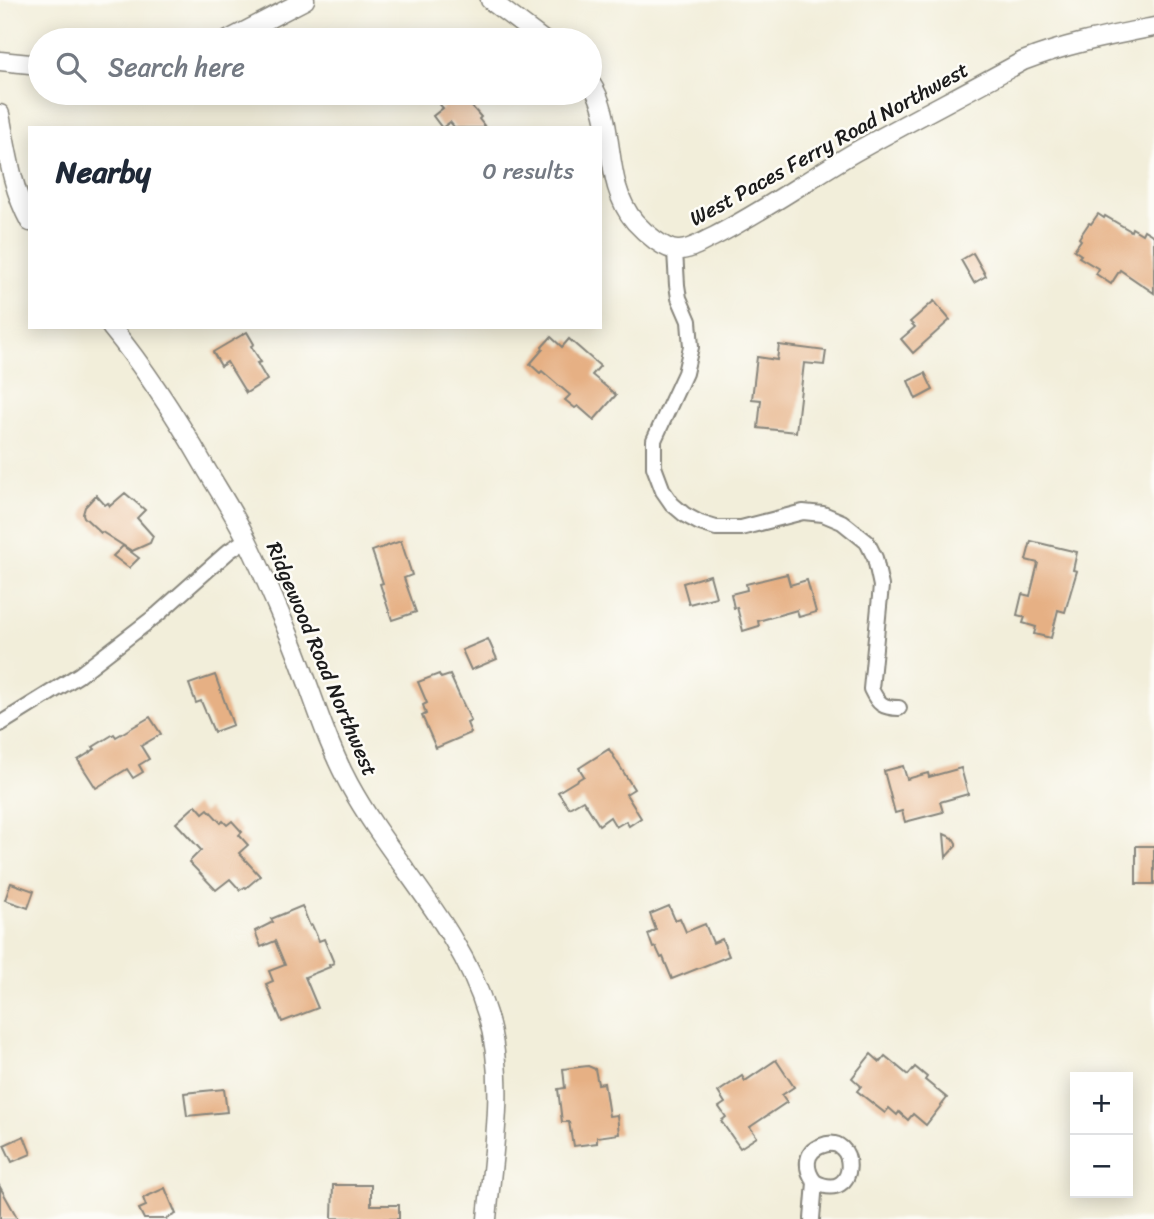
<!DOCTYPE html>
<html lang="en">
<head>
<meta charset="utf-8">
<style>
	body { margin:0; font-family:Sriracha,sans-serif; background:#f6f6f7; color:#1f2937 }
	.controls { position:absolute; right:21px; bottom:21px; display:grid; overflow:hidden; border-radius:0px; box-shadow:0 4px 18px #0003 }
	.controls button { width:63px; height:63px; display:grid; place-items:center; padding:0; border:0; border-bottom:2px solid #e0e1e3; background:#fff; color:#1f2937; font:35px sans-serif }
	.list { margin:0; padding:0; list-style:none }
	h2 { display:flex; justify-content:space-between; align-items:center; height:91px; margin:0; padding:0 28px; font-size:30px }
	h2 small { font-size:23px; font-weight:400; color:#747a83 }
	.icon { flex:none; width:38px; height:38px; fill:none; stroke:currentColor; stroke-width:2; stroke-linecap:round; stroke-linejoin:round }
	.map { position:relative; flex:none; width:1154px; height:1219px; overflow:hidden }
	.search { position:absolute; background:#fff; box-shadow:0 4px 18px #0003; left:28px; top:28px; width:574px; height:77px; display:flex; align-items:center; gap:18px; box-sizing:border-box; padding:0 24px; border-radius:38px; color:#747a83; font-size:26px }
	.panel { position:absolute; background:#fff; box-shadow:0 4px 18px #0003; left:28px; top:126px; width:574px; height:203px; border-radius:0px }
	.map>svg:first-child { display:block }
	.building { fill:#e6b084 }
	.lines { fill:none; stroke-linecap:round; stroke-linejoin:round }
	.minor-casing { stroke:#87857b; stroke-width:18 }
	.tertiary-casing { stroke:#87857b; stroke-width:21 }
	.minor { stroke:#fff; stroke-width:14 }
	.tertiary { stroke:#fff; stroke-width:18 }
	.labels { text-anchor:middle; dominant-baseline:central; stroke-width:5; stroke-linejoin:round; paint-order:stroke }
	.street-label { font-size:21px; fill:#1c1c1c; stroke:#fdfcf7 }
</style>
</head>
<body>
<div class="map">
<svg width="1154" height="1219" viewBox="0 0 1154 1219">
	<rect width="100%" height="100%" fill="#fdfcf7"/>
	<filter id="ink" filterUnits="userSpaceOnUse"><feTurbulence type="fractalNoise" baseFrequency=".0143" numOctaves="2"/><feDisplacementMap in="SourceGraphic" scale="14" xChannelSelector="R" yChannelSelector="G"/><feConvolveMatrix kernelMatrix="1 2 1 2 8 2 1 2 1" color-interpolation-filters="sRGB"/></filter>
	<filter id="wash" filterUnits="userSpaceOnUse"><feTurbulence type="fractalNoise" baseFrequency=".00686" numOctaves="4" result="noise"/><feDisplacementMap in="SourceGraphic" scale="28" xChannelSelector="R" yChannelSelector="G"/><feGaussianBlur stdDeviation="1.57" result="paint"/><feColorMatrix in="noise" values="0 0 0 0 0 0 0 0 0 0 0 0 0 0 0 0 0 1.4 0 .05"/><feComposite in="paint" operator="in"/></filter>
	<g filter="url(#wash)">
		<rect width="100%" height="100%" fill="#f2eeda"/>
		<g id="blocks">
			<g class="building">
				<path d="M430 93H460L481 117 479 119 486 128H455L450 122 442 128 433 116 443 108Z"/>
				<path d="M1098 214 1104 218 1105 216 1131 231 1132 228 1142 234 1144 230 1154 236V293L1120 270 1111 284 1096 274 1099 269 1079 257 1081 255 1074 250 1081 240 1079 238 1089 223 1091 224Z"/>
				<path d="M973 253 986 276 974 283 961 260Z"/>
				<path d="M934 301 950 320 913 353 901 339 915 327 910 322Z"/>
				<path d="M247 332 254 344 251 346 261 362 257 363 267 380 246 393 227 362 221 366 213 352Z"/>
				<path d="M551 337 562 347 569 339 600 366 592 375 616 395 594 420 578 406 575 408 565 400 570 395 542 371 540 373 530 364 543 349 542 347Z"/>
				<path d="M779 345 826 351 824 365 804 363 796 432 758 428 761 400 752 399 757 357 777 360Z"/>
				<path d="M925 373 933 390 916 399 908 381Z"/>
				<path d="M125 493 145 510 137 518 153 536 150 543 132 551 102 532 101 533 84 517 83 514 85 507 96 495 105 505 108 503 110 506Z"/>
				<path d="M401 541 412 575 404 578 416 612 392 620 380 584 383 583 372 551Z"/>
				<path d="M1031 541 1077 552 1073 570 1077 571 1071 591 1065 612 1058 610 1051 638 1034 634 1036 627 1023 623 1025 617 1017 615 1022 594 1030 596 1038 563 1026 560Z"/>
				<path d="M123 546 139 558 129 568 113 556Z"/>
				<path d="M787 574 790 585 807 580 816 612 799 617 797 610 758 621 759 626 743 631 737 607 734 608 731 594 747 590 746 584Z"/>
				<path d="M710 575 716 597 689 604 683 583Z"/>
				<path d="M488 639 497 659 471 670 462 650Z"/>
				<path d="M439 674 441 678 450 675 471 721 467 723 471 733 436 748 422 716 426 714 423 705 427 703 418 682Z"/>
				<path d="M215 675 233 725 214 732 201 701 196 703 189 684Z"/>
				<path d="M150 717 161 734 141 746 149 759 139 765 143 772 133 778 127 769 96 788 78 760 95 749 93 747 114 734 116 737Z"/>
				<path d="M609 749 634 789 626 794 641 818 629 826 626 821 616 827 610 817 599 825 583 800 569 808 558 792 584 776 579 768Z"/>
				<path d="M903 766 907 779 928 773 929 777 961 768 968 794 940 802 943 812 905 822 902 811 895 813 884 771Z"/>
				<path d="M196 805 203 813 208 809 221 823 223 821 227 825 232 821 242 832 239 835 248 845 239 853 260 876 246 888 245 887 240 890 230 879 216 890 189 862 201 850 176 823Z"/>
				<path d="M944 834 953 838 956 843V846L946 857Z"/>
				<rect x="1136" y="846" width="18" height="38"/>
				<path d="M11 883 34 891 28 908 5 900Z"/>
				<path d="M302 906 310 926 312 925 319 941 324 939 334 963 329 965 330 967 305 977 318 1008 282 1022 266 984 273 981 269 971 285 965 275 941 261 947 255 931 273 922 271 919Z"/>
				<path d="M669 906 675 920 680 918 686 932 705 924 713 943 722 939 729 956 672 979 663 957 661 958 656 947 653 948 648 934 656 930 650 914Z"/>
				<path d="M871 1054 880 1062 885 1056 908 1075 915 1067 927 1077 925 1080 947 1098 926 1125 913 1114 908 1120 899 1112 897 1115 889 1108 885 1113 857 1091 861 1086 852 1078Z"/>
				<path d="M776 1060 794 1087 782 1095 787 1102 750 1127 757 1137 740 1148 721 1121 726 1117 719 1107 725 1103 718 1092 742 1076 745 1081Z"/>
				<path d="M588 1066 595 1069 598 1084 604 1083 609 1116 617 1115 619 1134 597 1137V1143L574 1146 573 1140H572L569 1122H562L558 1089 565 1088 563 1069Z"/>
				<path d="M224 1089 227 1112 187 1116 184 1093Z"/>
				<path d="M24 1136 31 1154 12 1162 4 1145Z"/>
				<path d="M333 1185H371V1205H399V1219L332 1218Z"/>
				<path d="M0 1187 18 1219H0Z"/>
				<path d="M165 1188 176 1214 166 1219H144L139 1209 146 1206 143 1198Z"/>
			</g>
		</g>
	</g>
	<g filter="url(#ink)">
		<use href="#blocks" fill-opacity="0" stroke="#87857b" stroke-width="2"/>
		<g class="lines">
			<defs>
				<g id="minor">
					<path d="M675 251 677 285 679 298 689 321 691 347 685 373 654 440V467L663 491 672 504 685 515 700 523 716 528H741L803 512 823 514 842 522 867 542 875 558 881 586 871 689C878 704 883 708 899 708"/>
					<path d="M0 724 79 675 158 614 229 551 247 539"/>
					<path d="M812 1219 815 1182C805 1170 804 1152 821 1146 858 1130 860 1205 815 1182"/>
				</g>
				<g id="tertiary">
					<path d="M490 0 543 40"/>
					<path d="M228 40 305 0"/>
					<path d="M0 61 40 65"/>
					<path d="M590 82C618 121 601 182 635 222 644 232 665 251 679 250 691 250 702 242 713 237 762 212 807 180 855 152 910 121 967 92 1023 61 1066 44 1109 36 1154 27"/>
					<path d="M0 114C7 150 12 190 30 222"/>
					<path d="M111 327C147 371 177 418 205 467 219 491 235 515 247 540 263 572 276 605 290 637 310 685 324 738 349 784 392 863 461 927 487 1014 507 1080 493 1152 487 1219"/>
				</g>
			</defs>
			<use href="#minor" class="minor-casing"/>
			<use href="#tertiary" class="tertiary-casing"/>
			<use href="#minor" class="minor"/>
			<use href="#tertiary" class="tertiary"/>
		</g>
	</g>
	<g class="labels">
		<g class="street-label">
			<text transform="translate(829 144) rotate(-29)">West Paces Ferry Road Northwest</text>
			<text transform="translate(322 659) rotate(67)">Ridgewood Road Northwest</text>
		</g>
	</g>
</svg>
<div class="controls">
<button>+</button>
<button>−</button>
</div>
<div class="search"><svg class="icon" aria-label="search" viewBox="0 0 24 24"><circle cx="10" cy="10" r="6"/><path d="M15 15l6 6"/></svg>Search here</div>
<section class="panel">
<h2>Nearby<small>0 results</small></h2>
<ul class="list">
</ul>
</section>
</div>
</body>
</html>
